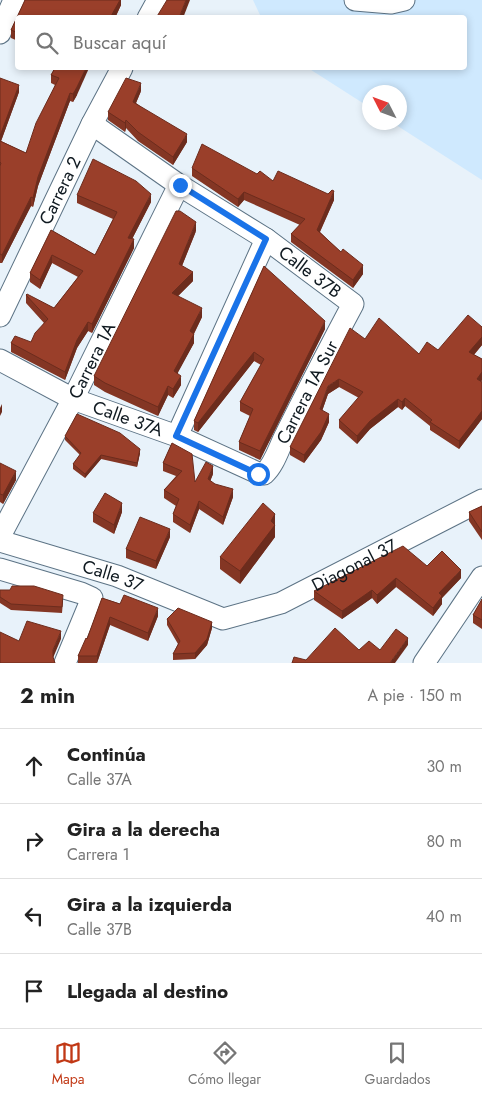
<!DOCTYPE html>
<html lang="es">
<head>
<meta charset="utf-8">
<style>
	body { margin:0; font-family:Jost,sans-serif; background:#f2f2f2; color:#222 }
	.compass { position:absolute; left:362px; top:85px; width:45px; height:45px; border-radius:50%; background:#fff; box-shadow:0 2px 8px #0003; rotate:312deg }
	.stop { position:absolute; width:15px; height:15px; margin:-11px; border:4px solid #1a73e8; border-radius:50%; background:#fff }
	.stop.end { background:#1a73e8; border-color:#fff; box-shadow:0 1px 5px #0008 }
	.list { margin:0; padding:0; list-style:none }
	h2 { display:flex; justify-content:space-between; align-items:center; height:65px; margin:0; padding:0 20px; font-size:21px }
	h2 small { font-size:16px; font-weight:400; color:#767676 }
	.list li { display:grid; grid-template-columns:32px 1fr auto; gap:15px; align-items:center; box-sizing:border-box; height:75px; padding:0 20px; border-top:1px solid #e0e0e0 }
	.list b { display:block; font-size:19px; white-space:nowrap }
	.list p { margin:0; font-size:16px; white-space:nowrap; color:#767676 }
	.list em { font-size:16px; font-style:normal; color:#767676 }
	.icon { flex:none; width:28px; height:28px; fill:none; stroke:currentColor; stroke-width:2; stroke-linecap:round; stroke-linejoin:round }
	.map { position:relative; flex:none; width:482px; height:663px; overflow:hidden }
	.search { position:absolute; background:#fff; box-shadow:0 2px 8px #0003; left:15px; right:15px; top:15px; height:55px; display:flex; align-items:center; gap:12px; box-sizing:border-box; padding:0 18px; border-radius:5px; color:#767676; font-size:19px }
	.sheet { height:365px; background:#fff }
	nav { display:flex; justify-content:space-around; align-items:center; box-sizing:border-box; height:70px; border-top:1px solid #e0e0e0; background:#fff; font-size:14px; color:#767676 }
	nav a { display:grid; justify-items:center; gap:2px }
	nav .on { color:#c13815 }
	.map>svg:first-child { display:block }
	.built { fill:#cfe9fe }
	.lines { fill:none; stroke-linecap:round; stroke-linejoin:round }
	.minor-casing { stroke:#5c7385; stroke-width:23 }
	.minor { stroke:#fff; stroke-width:21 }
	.wall { fill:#843624 }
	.shaded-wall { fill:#6c2c1d }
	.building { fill:#9a3f2a; stroke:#6c2c1d }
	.route { stroke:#1a73e8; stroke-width:6 }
	.labels { text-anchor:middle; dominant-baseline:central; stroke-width:5; stroke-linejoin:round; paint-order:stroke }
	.street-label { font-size:18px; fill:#0f1920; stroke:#fefefe }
</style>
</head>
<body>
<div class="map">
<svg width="482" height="663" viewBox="0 0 482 663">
	<rect width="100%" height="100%" fill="#e8f2fa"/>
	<path class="built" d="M253 0H482V180L393 123 400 122V92H370L369 107 308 68H464V18L261 17Z"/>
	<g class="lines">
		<defs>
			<g id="minor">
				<path d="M355 0 391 3 404 0"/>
				<path d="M148 18 158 0"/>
				<path d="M0 33 14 0"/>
				<path id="s1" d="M0 316 92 124 122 68"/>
				<path id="s2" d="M0 360 73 399 177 436 258 473 264 474C275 464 279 447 286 434 308 390 330 347 353 304L266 239 179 185 92 124"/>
				<path d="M177 436 266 239"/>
				<path id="s3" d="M0 536 73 399 179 185"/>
				<path id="s4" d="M0 541 117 576 223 619 281 603 482 500"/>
				<path d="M0 569 81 593 92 598 65 663"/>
				<path d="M424 663 482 577"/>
			</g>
		</defs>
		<use href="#minor" class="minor-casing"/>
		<use href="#minor" class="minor"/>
	</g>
	<g class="wall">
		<path d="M25 0H121V5L115 18H18V41L11 38V30Z"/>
		<path d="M55 68 77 95 73 102 70 101 38 186 33 207 31 206 2 263H0V78L19 92 1 141 26 153 55 85 51 83V75Z"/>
		<path d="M141 91 136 103 187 142 173 165 138 141 126 128 125 132 108 120V112Z"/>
		<path d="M192 168 257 174 273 181 334 200 320 232 363 274 353 288 291 242V234L300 225 244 200 238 207 192 176Z"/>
		<path d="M77 195 151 202 132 239 134 248 92 333 88 331 77 348 65 380 11 352V343L31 342 44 323 26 303V295L54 308 78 277 52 263 40 289 30 282V273L51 230 95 255 113 219 77 203Z"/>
		<path d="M196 231 182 266 193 281 178 296 202 317 194 334V343L177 373 181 385 173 398 168 395 158 416 105 392 94 385V376Z"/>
		<path d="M264 266 325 329 260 460 239 450V442L250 416 240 411V402L261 365 254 361 198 432 194 430V421Z"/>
		<path d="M482 327V345L474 355 482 359V380L481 382H482V419L459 449 430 430V426L405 406 402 410 398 407 370 429 357 444 339 428V420L359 398 339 387 328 394 322 411 329 422 321 440 304 463 290 455V447L365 339 419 354 438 350Z"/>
		<path d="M65 436 140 453 137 467 101 459 85 478 73 469V464L80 455 65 440Z"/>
		<path d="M172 443 195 482 213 474 210 481 233 497 223 525 199 509 190 533 173 522V514L176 506 164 498V490L176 476 163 471V463Z"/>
		<path d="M0 463 16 480 3 504 0 502Z"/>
		<path d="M482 506V540L469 521V512Z"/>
		<path d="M122 512 114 534 93 522V513Z"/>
		<path d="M275 514V537L240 584 220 569V557Z"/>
		<path d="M170 537 156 569 126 558V549Z"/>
		<path d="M427 566 461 578 442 598V604L433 616 396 587 377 604 372 598 342 619 314 600V591Z"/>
		<path d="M0 590 63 601 62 613 11 610 0 603Z"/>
		<path d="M102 598 158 616 148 641 110 625 97 663H78V656L87 639Z"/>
		<path d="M482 599V629L473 623V615Z"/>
		<path d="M167 619 212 628 207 645 195 659 173 660V654L178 644 167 625Z"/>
	</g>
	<g class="shaded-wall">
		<path d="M120 0H121V5L115 18H110Z"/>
		<path d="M186 0H190L183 18H179Z"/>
		<path d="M86 68H89L77 95 73 102V94Z"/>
		<path d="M141 83V91L133 110V102Z"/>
		<path d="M19 85V92L0 144V136Z"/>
		<path d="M70 93V101L38 186 33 207V198L38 177Z"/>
		<path d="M126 120V128L125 132V123Z"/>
		<path d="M187 134V142L173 165V157Z"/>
		<path d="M334 191V200L317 238V230Z"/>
		<path d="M244 192V200L238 207V199Z"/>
		<path d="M151 194V202L128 247V238Z"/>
		<path d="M31 197V206L2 263V255Z"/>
		<path d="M196 222V231L179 273V264Z"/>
		<path d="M134 239V248L92 333V324Z"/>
		<path d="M52 255V263L40 289V280Z"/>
		<path d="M363 265V274L353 288V280Z"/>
		<path d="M193 272V281L172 302V293Z"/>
		<path d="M202 308V317L192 337 194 334V343L174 380V371L190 331Z"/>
		<path d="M325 321V329L260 460V451Z"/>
		<path d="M88 322V331L77 348 65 380V372L77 340Z"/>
		<path d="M482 337V345L469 360V352Z"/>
		<path d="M254 352V361L198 432V423Z"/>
		<path d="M482 372V380L477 387V379Z"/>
		<path d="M181 376V385L173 398V389Z"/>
		<path d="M339 379V387L328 394 320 417V409L328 386Z"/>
		<path d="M168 386V395L158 416V407Z"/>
		<path d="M405 398V406L402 410V402Z"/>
		<path d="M398 399V407L370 429 357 444V436L370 421Z"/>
		<path d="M2 404V412L0 416V408Z"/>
		<path d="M482 411V419L459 449V441Z"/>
		<path d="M329 414V422L321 440 304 463V455Z"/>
		<path d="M140 449V453L137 467V463Z"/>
		<path d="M101 455V459L85 478V474Z"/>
		<path d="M213 466V474L208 487V479Z"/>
		<path d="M16 471V480L3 504V495Z"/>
		<path d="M233 489V497L223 525V517Z"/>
		<path d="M199 501V509L190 533V525Z"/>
		<path d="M122 503V512L114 534V525Z"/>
		<path d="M275 514V537L240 584V571Z"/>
		<path d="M170 529V537L156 569V561Z"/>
		<path d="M461 570V578L442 598V604L433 616V608L439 593Z"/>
		<path d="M396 578V587L377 604V595Z"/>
		<path d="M372 590V598L342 619V611Z"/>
		<path d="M158 608V616L148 641V633Z"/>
		<path d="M110 617V625L97 663V656Z"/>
		<path d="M212 622V628L207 645 195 659V653Z"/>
		<path d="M61 631V639L53 658V663V650Z"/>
		<path d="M408 638V645L395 663H390Z"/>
	</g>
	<g class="building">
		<path d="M25 0H120L110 18H18V33L11 30Z"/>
		<path d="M167 0H186L179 18H156Z"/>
		<path d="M55 68H86L77 87 73 94 70 93 38 177 33 198 31 197 2 255 0 254V166L1 163 0 162V141L26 153 36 123 59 78 51 75Z"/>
		<path d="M0 78 19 85 0 136Z"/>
		<path d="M126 78 141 83 133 102 187 134 173 157 138 132 126 120 125 123 108 112Z"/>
		<path d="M202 144 257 174 260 171 273 181 278 171 328 194 332 190 334 191 317 230 341 252 343 249 363 265 353 280 291 234 305 219 244 192 238 199 192 168Z"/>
		<path d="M93 159 136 181 151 194 128 238 134 239 92 324 88 322 77 340 65 372 11 343 15 336 31 342 35 333 48 319 26 295 27 294 54 308 83 271 52 255 40 280 30 273 51 230 95 255 117 212 77 195Z"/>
		<path d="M176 211H180L196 222 179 264 193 272 172 293 202 308 190 331 194 334 174 371 181 376 173 389 168 386 158 407 105 383 94 376Z"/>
		<path d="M264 266 325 321 260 451 239 442 253 409 240 402 264 359 254 352 198 423 194 421Z"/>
		<path d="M468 315 482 327V337L469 352 482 359V372L477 379 482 382V411L459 441 430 422 432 420 405 398 402 402 398 399 370 421 357 436 339 420 363 392 339 379 328 386 320 409 329 414 321 432 304 455 290 447 350 328 365 339 379 318 419 354 427 342 438 350Z"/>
		<path d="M77 414 120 433 140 449 137 463 101 455 85 474 73 464 81 453 65 436Z"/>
		<path d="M172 443 192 454 195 482 206 462 213 466 208 479 215 484 233 489 223 517 199 501 190 525 173 514 179 499 164 490 182 471 163 463Z"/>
		<path d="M0 463 16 471 3 495 0 494Z"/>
		<path d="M105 493 122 503 114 525 93 513Z"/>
		<path d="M263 503 275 514 271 521 275 525 240 571 220 557Z"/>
		<path d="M482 506V532L469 512Z"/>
		<path d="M140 517 170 529 156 561 126 549Z"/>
		<path d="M403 546 427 566 442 551 461 570 439 593 442 596 433 608 396 578 377 595 372 590 342 611 314 591Z"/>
		<path d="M12 586H34L63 595 62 607 11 604 0 597V590H10Z"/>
		<path d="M124 595 158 608 148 633 110 617 97 656H78L86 638 87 639 102 598 120 604Z"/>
		<path d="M482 599V620L473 615Z"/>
		<path d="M178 608 212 622 207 639 195 653 173 654 180 641 167 619Z"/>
		<path d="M27 621 61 631 53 650V657L55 663H0V632L19 641Z"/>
		<path d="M335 628 359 650 369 641 380 650 396 629 408 638 390 663H292L294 657 306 660Z"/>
	</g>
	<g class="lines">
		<path class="route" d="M180 185 266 239 176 436 258 474"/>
	</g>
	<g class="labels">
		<g class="street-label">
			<text stroke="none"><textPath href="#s1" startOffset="139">Carrera 2</textPath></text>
			<text transform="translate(310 272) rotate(37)">Calle 37B</text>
			<text stroke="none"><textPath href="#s3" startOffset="198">Carrera 1A</textPath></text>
			<text stroke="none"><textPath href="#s2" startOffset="381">Carrera 1A Sur</textPath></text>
			<text stroke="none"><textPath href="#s2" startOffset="141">Calle 37A</textPath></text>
			<text stroke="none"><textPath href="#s4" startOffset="379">Diagonal 37</textPath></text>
			<text stroke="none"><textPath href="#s4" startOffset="118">Calle 37</textPath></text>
		</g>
	</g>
</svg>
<svg class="compass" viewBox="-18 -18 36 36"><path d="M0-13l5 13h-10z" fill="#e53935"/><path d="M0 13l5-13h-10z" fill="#767676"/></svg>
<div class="stop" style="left:258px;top:474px"></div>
<div class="stop end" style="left:180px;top:185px"></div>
<div class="search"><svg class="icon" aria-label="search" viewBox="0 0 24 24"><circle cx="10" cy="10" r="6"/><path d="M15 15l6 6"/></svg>Buscar aquí</div>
</div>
<section class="sheet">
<h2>2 min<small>A pie · 150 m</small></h2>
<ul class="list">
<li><svg class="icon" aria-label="ahead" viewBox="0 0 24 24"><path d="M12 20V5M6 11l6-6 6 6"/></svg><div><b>Continúa</b><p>Calle 37A</p></div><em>30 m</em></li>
<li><svg class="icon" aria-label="right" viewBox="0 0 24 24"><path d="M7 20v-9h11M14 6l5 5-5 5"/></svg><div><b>Gira a la derecha</b><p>Carrera 1</p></div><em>80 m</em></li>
<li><svg class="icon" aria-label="left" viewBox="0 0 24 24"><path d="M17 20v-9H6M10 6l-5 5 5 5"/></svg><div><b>Gira a la izquierda</b><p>Calle 37B</p></div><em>40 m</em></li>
<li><svg class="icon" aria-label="arrive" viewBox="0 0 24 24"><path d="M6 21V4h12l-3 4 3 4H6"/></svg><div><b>Llegada al destino</b></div></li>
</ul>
</section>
<nav>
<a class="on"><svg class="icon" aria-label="map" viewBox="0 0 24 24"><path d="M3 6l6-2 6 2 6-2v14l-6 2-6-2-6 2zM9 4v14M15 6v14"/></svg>Mapa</a>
<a><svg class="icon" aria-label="directions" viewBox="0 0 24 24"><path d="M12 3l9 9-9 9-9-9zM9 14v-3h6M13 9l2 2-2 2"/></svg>Cómo llegar</a>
<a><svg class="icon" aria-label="saved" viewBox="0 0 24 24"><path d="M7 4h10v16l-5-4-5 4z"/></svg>Guardados</a>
</nav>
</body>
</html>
